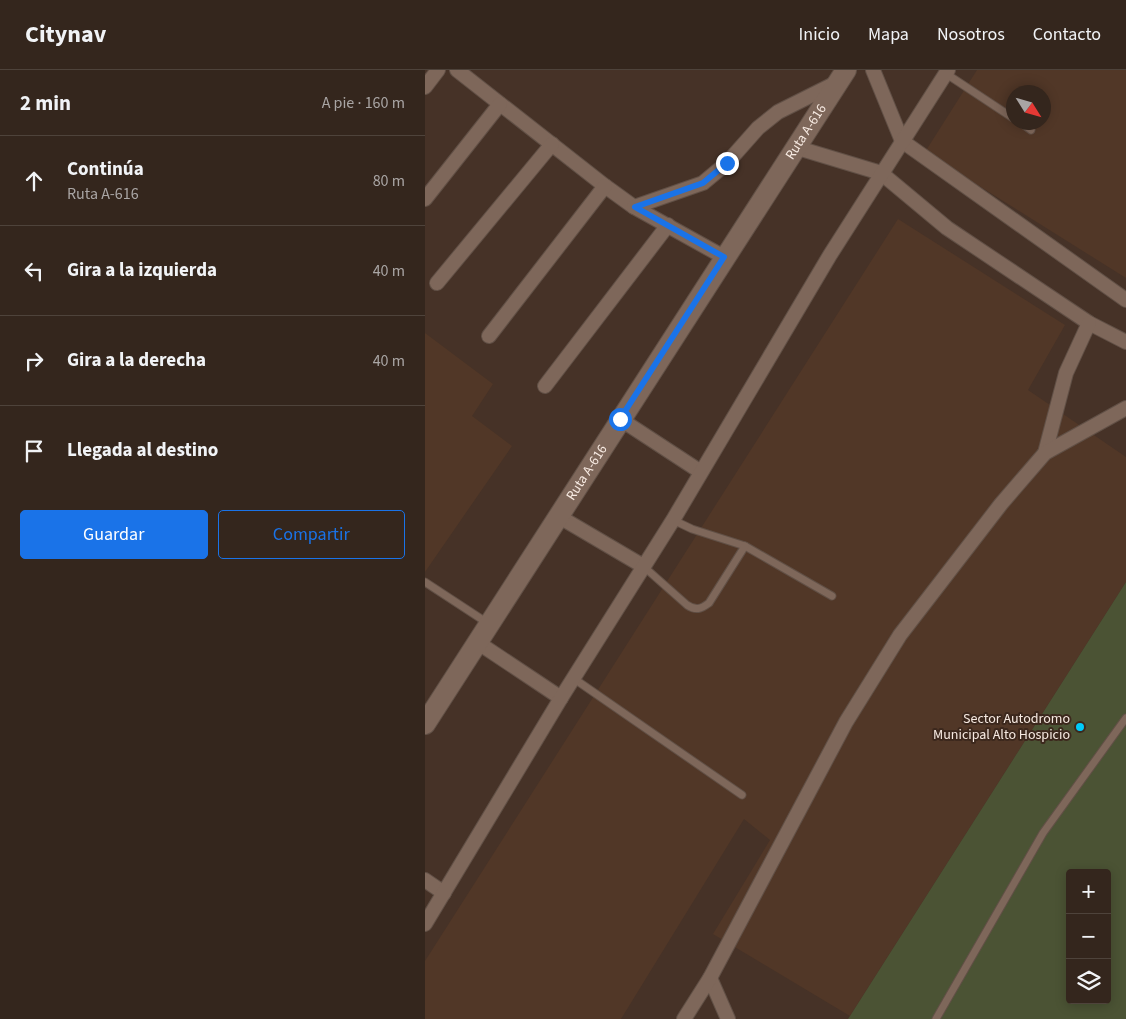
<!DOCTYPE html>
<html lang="es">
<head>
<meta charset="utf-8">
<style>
	body { margin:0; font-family:"Source Sans 3",sans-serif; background:#3f322a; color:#f1f3f6 }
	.controls { position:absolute; right:15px; bottom:15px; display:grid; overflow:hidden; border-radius:5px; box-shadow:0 2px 12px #0003 }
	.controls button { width:45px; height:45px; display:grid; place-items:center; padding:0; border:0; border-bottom:1px solid #4e433b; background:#34261d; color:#f1f3f6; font:25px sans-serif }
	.compass { position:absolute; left:581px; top:15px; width:45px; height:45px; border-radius:50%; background:#34261d; box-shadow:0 2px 12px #0003; rotate:127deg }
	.stop { position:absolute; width:15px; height:15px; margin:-11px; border:4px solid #1a73e8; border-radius:50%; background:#fff }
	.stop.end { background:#1a73e8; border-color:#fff; box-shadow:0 1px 5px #0008 }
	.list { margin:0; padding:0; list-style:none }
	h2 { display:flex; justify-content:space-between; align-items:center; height:65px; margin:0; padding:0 20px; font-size:21px }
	h2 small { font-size:16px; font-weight:400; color:#a9a5a4 }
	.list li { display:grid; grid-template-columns:32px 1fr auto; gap:15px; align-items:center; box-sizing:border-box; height:90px; padding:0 20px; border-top:1px solid #4e433b }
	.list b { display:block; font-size:19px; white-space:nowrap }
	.list p { margin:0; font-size:16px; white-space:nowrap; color:#a9a5a4 }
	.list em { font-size:16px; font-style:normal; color:#a9a5a4 }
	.actions { display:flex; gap:10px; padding:15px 20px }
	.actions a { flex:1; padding:11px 0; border:1px solid #1a73e8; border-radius:5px; text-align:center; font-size:18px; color:#1a73e8 }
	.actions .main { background:#1a73e8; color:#fff }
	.icon { flex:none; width:28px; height:28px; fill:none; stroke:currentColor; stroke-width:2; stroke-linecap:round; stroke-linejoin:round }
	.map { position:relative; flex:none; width:701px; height:949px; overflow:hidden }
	header { display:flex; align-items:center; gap:30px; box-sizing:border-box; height:70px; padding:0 25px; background:#34261d; border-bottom:1px solid #4e433b }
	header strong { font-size:24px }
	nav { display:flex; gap:28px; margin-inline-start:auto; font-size:18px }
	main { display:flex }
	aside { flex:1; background:#34261d }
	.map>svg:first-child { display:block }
	.built { fill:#513727; fill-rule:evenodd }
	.green { fill:#4b5334; fill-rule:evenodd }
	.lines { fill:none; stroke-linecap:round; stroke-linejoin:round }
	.lane-casing { stroke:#615046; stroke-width:9 }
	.street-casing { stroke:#615046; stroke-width:16 }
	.secondary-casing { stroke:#615046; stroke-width:22 }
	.lane { stroke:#7e675a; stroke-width:7 }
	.street { stroke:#7e675a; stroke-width:14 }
	.secondary { stroke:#7e675a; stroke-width:20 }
	.route { stroke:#1a73e8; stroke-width:6 }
	.poi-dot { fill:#00cbf9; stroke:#3c281d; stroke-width:2 }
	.labels { text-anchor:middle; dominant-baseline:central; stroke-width:4; stroke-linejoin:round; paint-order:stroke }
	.street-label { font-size:14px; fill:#f7eae2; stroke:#3c281d }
	.poi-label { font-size:14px; fill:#f7eae2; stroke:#3c281d; text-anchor:end }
</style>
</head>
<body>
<header>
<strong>Citynav</strong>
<nav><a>Inicio</a><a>Mapa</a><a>Nosotros</a><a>Contacto</a></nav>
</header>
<main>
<aside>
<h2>2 min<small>A pie · 160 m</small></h2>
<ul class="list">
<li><svg class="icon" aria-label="ahead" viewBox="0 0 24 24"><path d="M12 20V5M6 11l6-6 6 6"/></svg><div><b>Continúa</b><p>Ruta A-616</p></div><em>80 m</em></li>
<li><svg class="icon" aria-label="left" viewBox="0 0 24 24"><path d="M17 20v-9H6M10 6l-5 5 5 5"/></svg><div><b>Gira a la izquierda</b></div><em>40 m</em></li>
<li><svg class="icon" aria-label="right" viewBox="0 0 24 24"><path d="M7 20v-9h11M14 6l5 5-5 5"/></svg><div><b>Gira a la derecha</b></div><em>40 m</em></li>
<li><svg class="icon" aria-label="arrive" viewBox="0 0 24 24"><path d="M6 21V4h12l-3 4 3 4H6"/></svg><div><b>Llegada al destino</b></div></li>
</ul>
<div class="actions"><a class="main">Guardar</a><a>Compartir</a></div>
</aside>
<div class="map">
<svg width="701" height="949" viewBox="0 0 701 949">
	<rect width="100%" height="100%" fill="#463227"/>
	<g class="built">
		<path d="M552 0H701V208L500 82ZM588 22H618V52H588Z"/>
		<path d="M473 149 640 255 603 320 701 387V512L425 946 288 864 345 770 319 749 196 949H0V891Z"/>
		<path d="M0 263 68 314 47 346 87 376 0 502Z"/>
	</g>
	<path class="green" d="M701 512V949H423L425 946ZM645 803H682V930H645Z"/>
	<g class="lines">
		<defs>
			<g id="lane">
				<path d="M520 3 588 48"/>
				<path d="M595 52 606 60"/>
				<path d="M248 450 267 459 320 476 407 526"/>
				<path d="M218 496 262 535C271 541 276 539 284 533L320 476"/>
				<path d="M0 512 64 554"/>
				<path d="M148 608 317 725"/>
				<path d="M511 949 618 763 701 648"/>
			</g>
			<g id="street">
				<path d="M32 0 180 116 209 137 299 187"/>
				<path d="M448 0 477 71 701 230"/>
				<path d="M0 17 13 0"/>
				<path d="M373 78 456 103 522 158 664 253 701 272"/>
				<path d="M0 129 75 34"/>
				<path d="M209 137 278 113 302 93 333 58 353 42 413 12"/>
				<path d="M12 213 127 74"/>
				<path d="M64 266 180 116"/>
				<path d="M120 316 243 155"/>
				<path d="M195 349 276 402"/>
				<path d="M620 383 641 303 664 253"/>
				<path d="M133 446 218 496"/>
				<path d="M52 572 136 628"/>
				<path d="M0 810 19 823"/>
				<path d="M0 854 136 628 248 450 405 185 523 0"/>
				<path d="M285 908 303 949"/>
				<path d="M259 949 285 908 421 652 475 565 576 434 620 383 701 338"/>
			</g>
			<g id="secondary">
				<path id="s1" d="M0 654 421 0"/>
			</g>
		</defs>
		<use href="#lane" class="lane-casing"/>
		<use href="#street" class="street-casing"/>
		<use href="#secondary" class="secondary-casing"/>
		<use href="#lane" class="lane"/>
		<use href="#street" class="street"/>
		<use href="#secondary" class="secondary"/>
	</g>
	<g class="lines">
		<path class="route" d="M195 349 299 187 210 137 278 113 302 93"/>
	</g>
	<circle class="poi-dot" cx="655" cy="657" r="5"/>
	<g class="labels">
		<g class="street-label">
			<text stroke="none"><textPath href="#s1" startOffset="704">Ruta A-616</textPath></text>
			<text stroke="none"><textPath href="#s1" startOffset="299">Ruta A-616</textPath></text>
		</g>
		<g class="poi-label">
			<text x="645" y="649">Sector Autodromo<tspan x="645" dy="16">Municipal Alto Hospicio</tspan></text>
		</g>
	</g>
</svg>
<div class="controls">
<button>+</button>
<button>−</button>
<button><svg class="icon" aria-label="layers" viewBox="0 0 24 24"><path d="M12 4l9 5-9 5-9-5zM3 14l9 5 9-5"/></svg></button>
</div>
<svg class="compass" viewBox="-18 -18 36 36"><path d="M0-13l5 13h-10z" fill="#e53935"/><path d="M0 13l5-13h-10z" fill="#a9a5a4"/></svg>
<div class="stop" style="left:195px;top:349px"></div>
<div class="stop end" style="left:302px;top:93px"></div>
</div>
</main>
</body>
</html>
